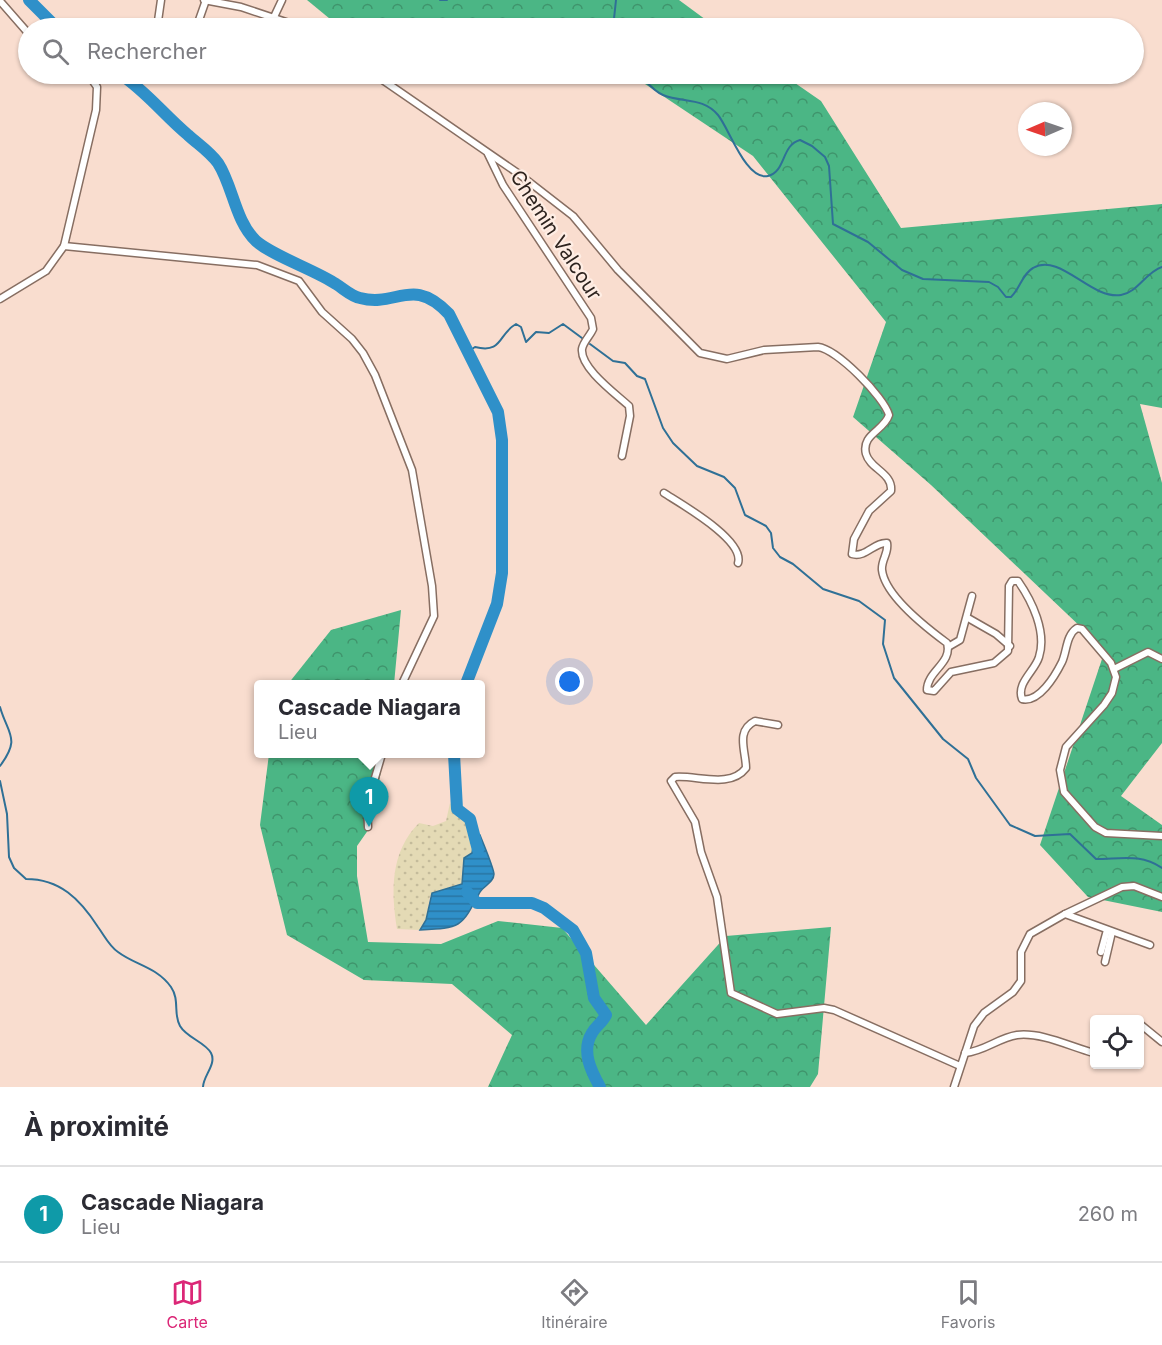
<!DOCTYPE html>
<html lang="fr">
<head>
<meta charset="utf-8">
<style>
	body { margin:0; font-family:Inter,sans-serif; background:#f7f7f7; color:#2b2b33 }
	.controls { position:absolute; right:18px; bottom:18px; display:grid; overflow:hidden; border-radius:6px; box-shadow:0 2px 4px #0004 }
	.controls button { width:54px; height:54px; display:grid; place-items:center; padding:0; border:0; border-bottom:2px solid #e1e1e2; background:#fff; color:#2b2b33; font:30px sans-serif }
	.compass { position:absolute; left:1018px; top:102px; width:54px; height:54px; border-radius:50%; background:#fff; box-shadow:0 2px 4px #0004; rotate:268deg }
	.you { position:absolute; left:570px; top:682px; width:21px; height:21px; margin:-15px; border:4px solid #fff; border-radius:50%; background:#1a73e8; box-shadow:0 0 0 9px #1a73e833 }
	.badge { display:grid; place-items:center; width:39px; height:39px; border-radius:50%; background:#db2777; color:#fff; font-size:20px; font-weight:700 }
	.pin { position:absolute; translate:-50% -50px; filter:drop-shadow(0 2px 3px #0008) }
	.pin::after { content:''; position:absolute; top:32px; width:21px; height:18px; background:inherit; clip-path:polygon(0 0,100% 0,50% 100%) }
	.popup { position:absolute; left:254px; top:680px; width:231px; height:78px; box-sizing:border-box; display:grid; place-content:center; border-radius:6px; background:#fff; filter:drop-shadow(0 2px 4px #0005); font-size:20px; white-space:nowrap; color:#7c7c81 }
	.popup b { font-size:22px; color:#2b2b33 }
	.popup::after { content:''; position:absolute; left:50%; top:100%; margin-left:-12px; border:12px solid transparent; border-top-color:#fff }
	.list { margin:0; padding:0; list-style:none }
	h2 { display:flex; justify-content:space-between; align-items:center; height:78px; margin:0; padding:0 24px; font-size:26px }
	h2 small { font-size:20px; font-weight:400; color:#7c7c81 }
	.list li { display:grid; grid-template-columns:39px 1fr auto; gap:18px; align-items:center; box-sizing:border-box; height:96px; padding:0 24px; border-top:2px solid #e1e1e2 }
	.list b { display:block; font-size:22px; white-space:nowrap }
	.list p { margin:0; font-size:20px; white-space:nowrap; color:#7c7c81 }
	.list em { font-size:20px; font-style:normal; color:#7c7c81 }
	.icon { flex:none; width:33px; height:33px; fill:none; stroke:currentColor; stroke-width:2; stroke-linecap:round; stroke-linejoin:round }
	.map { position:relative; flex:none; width:1162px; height:1087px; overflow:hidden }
	.search { position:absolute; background:#fff; box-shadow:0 2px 4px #0004; left:18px; right:18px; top:18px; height:66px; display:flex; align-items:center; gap:15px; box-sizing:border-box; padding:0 21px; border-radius:33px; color:#7c7c81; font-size:22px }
	.sheet { height:174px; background:#fff }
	nav { display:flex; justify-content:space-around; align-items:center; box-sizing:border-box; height:84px; border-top:2px solid #e1e1e2; background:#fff; font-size:16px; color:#7c7c81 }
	nav a { display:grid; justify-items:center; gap:3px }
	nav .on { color:#db2777 }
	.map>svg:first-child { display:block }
	.forest { fill:url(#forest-crowns) }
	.sand { fill:url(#sand-dots) }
	.water { fill:url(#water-rules); stroke:#2f7096; stroke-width:1.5 }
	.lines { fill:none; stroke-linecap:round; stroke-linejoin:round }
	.stream { stroke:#2f7096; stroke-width:2 }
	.river { stroke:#2f90c9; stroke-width:12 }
	.minor-casing { stroke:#876e62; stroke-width:9 }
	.minor { stroke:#fff; stroke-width:6 }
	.labels { text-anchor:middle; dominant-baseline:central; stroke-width:4.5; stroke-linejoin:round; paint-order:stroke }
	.street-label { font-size:20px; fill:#2e241f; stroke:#feede4 }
</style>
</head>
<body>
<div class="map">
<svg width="1162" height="1087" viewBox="0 0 1162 1087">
	<defs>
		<pattern id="forest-crowns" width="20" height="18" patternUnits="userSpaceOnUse" patternTransform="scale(1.5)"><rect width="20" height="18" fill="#4bb685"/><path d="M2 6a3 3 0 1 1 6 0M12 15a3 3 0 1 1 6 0" fill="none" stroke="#3f946c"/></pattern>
		<pattern id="sand-dots" width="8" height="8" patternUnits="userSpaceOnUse" patternTransform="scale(1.5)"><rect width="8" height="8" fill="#e4dab5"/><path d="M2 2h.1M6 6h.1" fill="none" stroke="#c4bb9b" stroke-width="1.8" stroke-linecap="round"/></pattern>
		<pattern id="water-rules" width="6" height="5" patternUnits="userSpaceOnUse" patternTransform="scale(1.5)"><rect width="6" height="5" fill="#2f90c9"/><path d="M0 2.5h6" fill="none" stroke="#2875a3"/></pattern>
	</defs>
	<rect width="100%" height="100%" fill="#f9ddcf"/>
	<g class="forest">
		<path d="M307 0H679L717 28H341Z"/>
		<path d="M394 74H434L405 83Z"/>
		<path d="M630 74H782L821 101 901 228 1162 204V408L1140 404 1162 483V743L1121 796 1162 825V912L1088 897 1040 845 1105 650 931 485 853 417 886 322 753 156Z"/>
		<path d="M401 610 394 684H288L331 630Z"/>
		<path d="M269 754H384L371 826 357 846V876L368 942 441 944 498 921 562 928 646 1025 726 936 831 927 818 1074 810 1087H488L512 1035 452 984 364 980 287 935 260 825Z"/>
	</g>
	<path class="sand" d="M450 803C461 821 484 824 472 853L463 861 462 884 430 896 426 920 420 930 397 929C391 891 390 852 419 823L433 826 446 821Z"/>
	<path class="water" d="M480 835C483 843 493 866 494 874 494 882 484 886 480 892 461 928 461 928 420 930L426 920 432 893 462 884 464 858 472 853 475 836Z"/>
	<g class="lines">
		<g class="stream">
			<path d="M440 0H447"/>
			<path d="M613 28 616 0"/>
			<path d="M639 74C646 81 653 91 663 95 683 103 703 97 718 115 729 128 746 181 768 176 786 172 781 145 800 140L812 146 825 157 829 166 833 224 868 242 902 270 923 279 989 282 998 287 1006 297H1011C1020 289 1022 274 1033 268 1060 252 1091 300 1121 295 1137 293 1146 272 1162 267"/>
			<path d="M590 344 613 361 625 363 637 376 645 379 663 428 673 443 697 466 724 477 735 488 745 515 766 526 771 533 773 548 780 557 793 564 823 589 859 601 885 620 883 644 894 678 943 739 968 759 976 778 1010 825 1035 836 1070 834 1096 859C1120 859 1141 853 1162 868"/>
			<path d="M469 351 475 347C503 354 498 334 516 324L521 327 526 342 536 332 549 333 563 324 586 341"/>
			<path d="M0 707C8 735 21 738 0 766"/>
			<path d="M0 781 7 814 9 857 14 868 26 879C60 879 80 899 98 927 104 935 109 946 118 952 135 965 157 967 171 987 180 1000 173 1014 180 1026 187 1038 205 1042 211 1053 217 1064 203 1076 203 1087"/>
		</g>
		<g class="river">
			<path d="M29 0 57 28"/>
			<path d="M120 74C146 91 164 115 188 135 199 145 209 151 218 163 233 186 235 221 256 241 273 256 315 270 336 284 344 289 351 296 360 298 397 308 412 275 449 314L498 412 502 440V573L497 604 466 684"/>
			<path d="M454 754 457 809 470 819 478 850"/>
			<path d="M467 892 477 903H532L544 908 573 930 586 953 594 998 606 1015C602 1023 596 1026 592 1033 581 1051 591 1071 600 1087"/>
		</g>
		<defs>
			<g id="minor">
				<path d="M204 0 241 7 304 28"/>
				<path d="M0 1 28 33"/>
				<path d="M274 17 282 0"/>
				<path d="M199 20 206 0"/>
				<path d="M157 28 161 0"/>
				<path d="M374 74 519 174 573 216 618 270 700 353 727 359 764 350 818 347C837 349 884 397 889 415 884 431 861 434 866 454 870 469 893 473 891 491L869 511 854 539 852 554C866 558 874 542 887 543 889 553 881 560 882 570 885 596 928 629 947 643 953 663 927 671 927 690L934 691 951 672 994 663 1008 651 1009 586 1012 581H1018C1032 601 1047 632 1039 657 1035 671 1016 683 1022 699 1039 703 1055 676 1062 662 1067 651 1066 635 1077 628L1082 629 1111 663 1116 677 1112 693 1104 705 1066 747 1060 770 1064 792 1095 827 1106 833 1162 836"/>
				<path d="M488 154 503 185 591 318 593 329C590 336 583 342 582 349 580 368 616 394 629 406L630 416 622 456"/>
				<path d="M64 246 257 265 299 281 322 312 352 339 363 353 375 375 412 470 432 586 434 616 402 684"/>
				<path d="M0 299 46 271 64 246 96 110 97 87 88 74"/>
				<path d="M664 493C681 504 745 540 738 563"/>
				<path d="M968 618 996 634 1010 646"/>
				<path d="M948 647 960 640 972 596"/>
				<path d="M1114 669 1148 652 1162 659"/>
				<path d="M778 725 755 721C735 731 746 751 746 768 730 789 697 775 675 777L671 781 695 822 701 852 717 897 731 993 777 1014 824 1008 834 1010 960 1066"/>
				<path d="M368 827 367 805 382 754"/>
				<path d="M1065 914 1150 945"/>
				<path d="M1101 952 1107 930"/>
				<path d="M1105 962 1112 932"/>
				<path d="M1140 1024 1162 1042"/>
				<path d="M965 1053C985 1051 998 1038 1017 1035 1042 1032 1071 1047 1094 1053"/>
				<path d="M954 1087 974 1026 984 1013 1013 992 1021 981V952L1030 934 1065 914 1122 887 1134 886 1162 897"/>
			</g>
		</defs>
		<use href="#minor" class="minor-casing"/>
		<use href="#minor" class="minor"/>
	</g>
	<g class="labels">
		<g class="street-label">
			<text transform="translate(556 235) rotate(57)">Chemin Valcour</text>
		</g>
	</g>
</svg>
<div class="controls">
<button><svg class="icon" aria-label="locate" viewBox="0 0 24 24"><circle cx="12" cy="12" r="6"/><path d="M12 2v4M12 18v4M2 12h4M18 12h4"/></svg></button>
</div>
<svg class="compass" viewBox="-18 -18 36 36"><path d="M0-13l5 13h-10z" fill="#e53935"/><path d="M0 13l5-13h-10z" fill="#7c7c81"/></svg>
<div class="you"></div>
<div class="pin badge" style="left:369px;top:827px;background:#0f9aa8">1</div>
<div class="popup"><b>Cascade Niagara</b>Lieu</div>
<div class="search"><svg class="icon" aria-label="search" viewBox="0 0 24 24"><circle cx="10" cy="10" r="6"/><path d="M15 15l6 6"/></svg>Rechercher</div>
</div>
<section class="sheet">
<h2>À proximité<small></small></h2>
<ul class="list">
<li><span class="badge" style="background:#0f9aa8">1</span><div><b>Cascade Niagara</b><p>Lieu</p></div><em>260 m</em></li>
</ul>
</section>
<nav>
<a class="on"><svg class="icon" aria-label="map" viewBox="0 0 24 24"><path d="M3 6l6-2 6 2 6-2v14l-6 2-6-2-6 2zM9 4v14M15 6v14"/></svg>Carte</a>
<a><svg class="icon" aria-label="directions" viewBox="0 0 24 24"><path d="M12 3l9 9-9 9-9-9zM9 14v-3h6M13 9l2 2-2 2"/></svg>Itinéraire</a>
<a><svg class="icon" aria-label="saved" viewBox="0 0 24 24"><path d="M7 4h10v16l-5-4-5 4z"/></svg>Favoris</a>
</nav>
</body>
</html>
